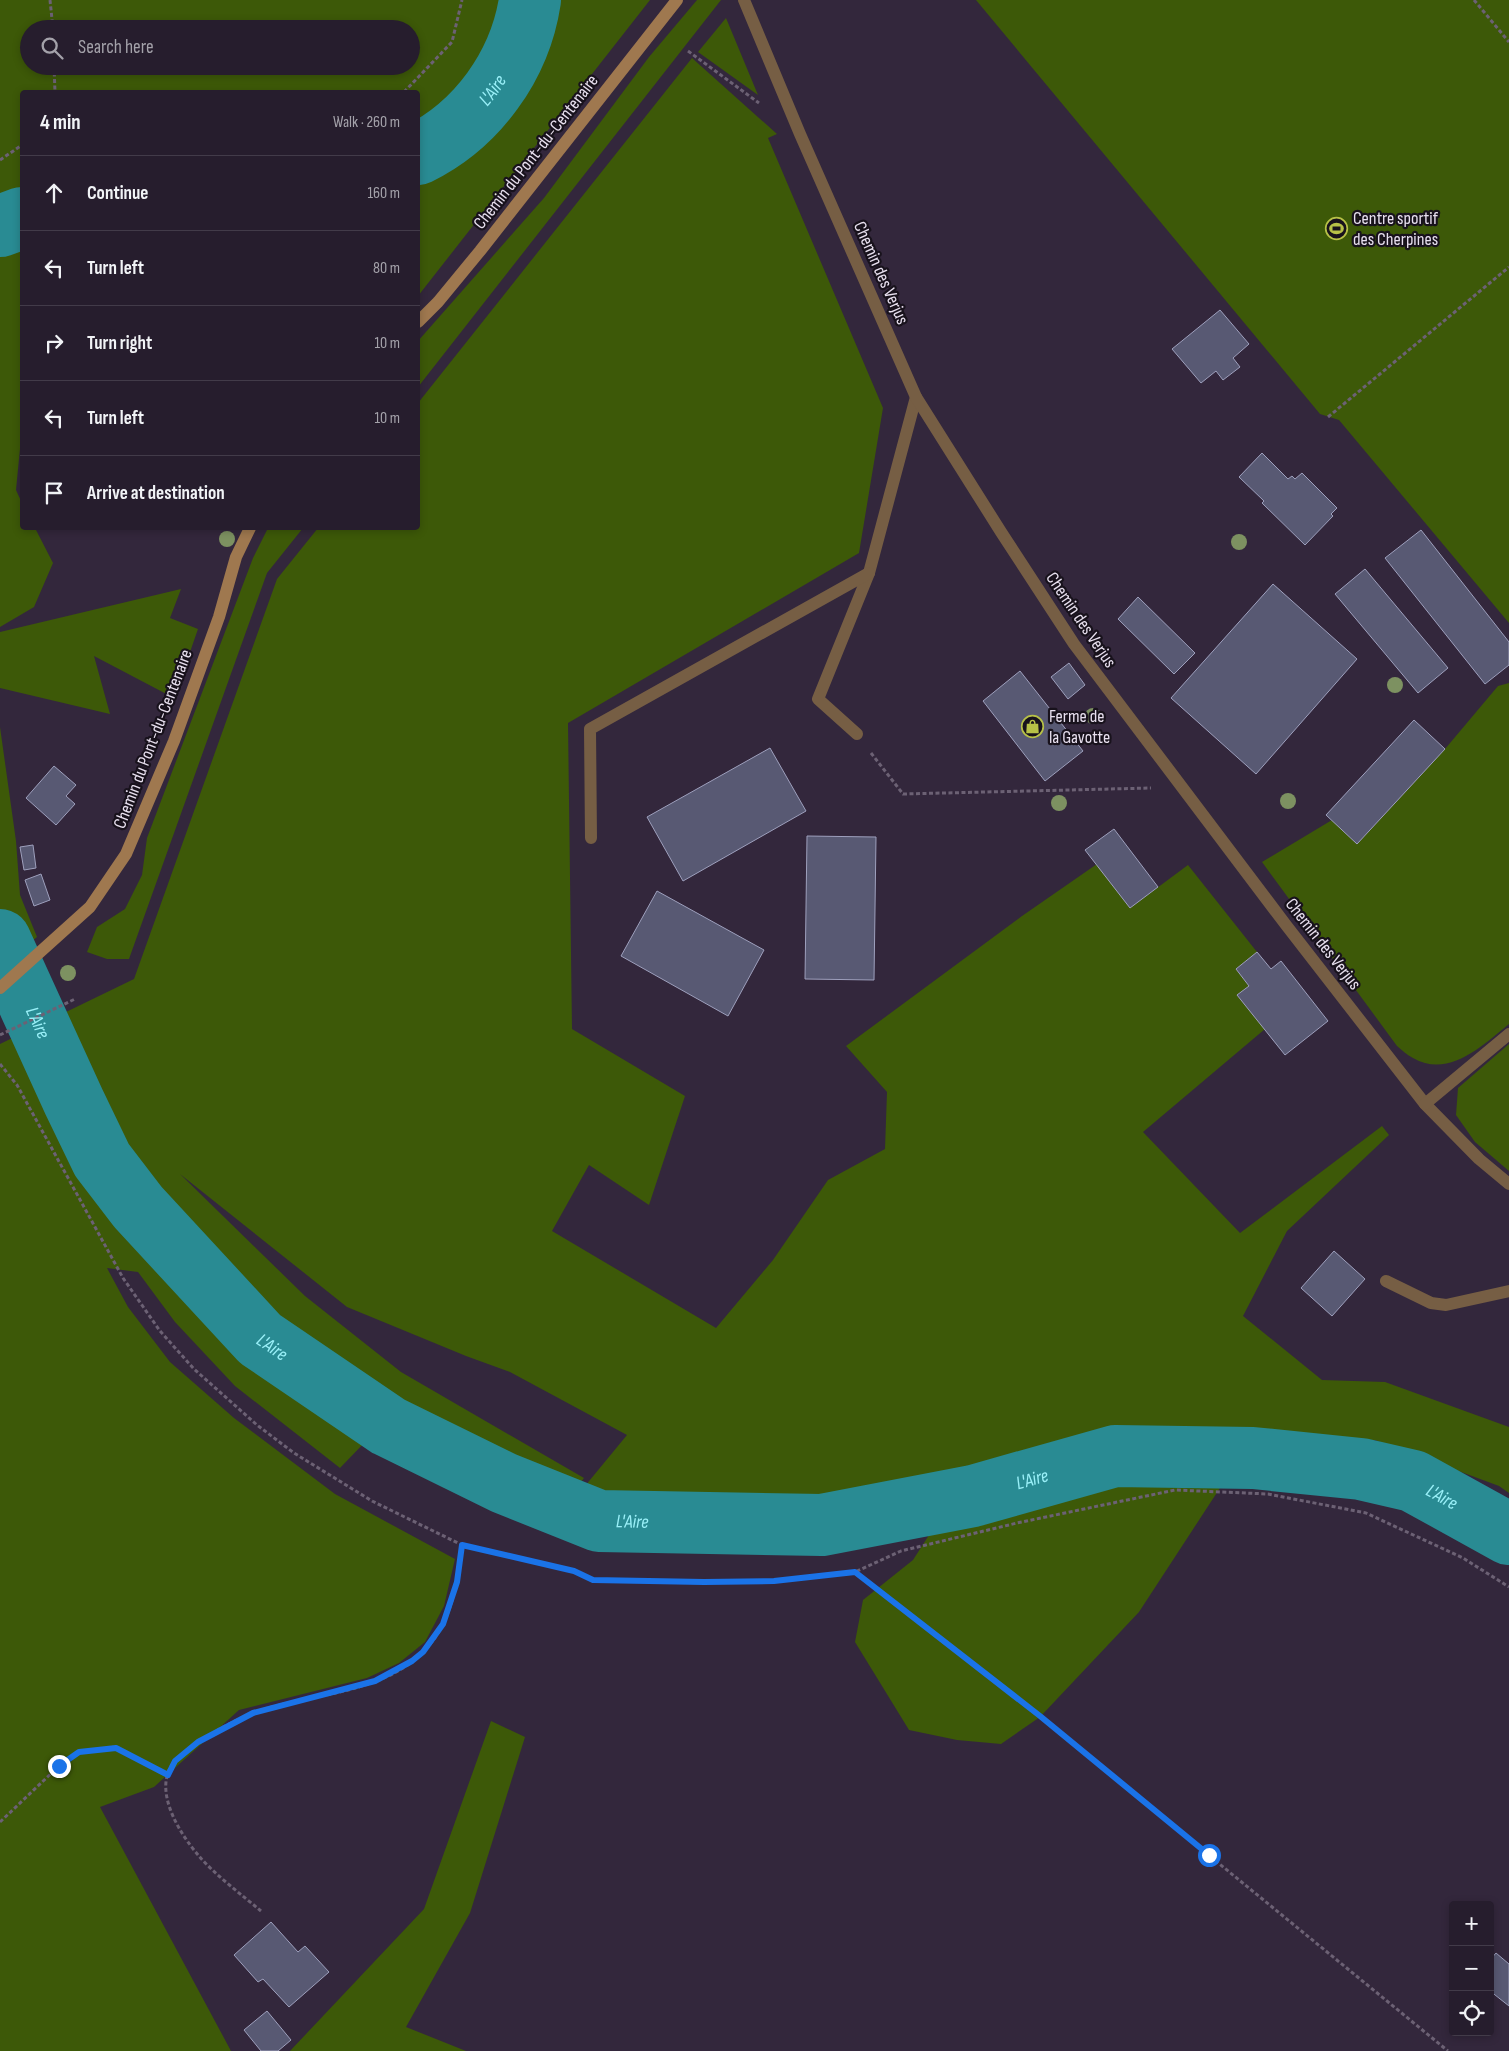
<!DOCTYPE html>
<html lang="en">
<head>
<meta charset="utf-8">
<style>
	body { margin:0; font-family:"Sofia Sans Condensed",sans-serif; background:#2e2635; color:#f1f3f6 }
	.controls { position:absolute; right:15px; bottom:15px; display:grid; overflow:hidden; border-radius:5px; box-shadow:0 2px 8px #0003 }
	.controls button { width:45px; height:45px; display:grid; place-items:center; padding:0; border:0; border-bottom:1px solid #423b49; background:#261d2d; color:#f1f3f6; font:25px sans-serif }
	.stop { position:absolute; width:15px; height:15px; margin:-11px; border:4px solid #1a73e8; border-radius:50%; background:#fff }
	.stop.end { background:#1a73e8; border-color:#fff; box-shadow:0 1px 5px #0008 }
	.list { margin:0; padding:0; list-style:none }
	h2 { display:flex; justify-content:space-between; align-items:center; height:65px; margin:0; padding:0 20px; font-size:21px }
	h2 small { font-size:16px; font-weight:400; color:#a4a2aa }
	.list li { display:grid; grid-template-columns:32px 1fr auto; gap:15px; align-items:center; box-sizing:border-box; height:75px; padding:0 20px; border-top:1px solid #423b49 }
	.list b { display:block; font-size:19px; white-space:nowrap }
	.list em { font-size:16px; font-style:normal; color:#a4a2aa }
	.icon { flex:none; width:28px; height:28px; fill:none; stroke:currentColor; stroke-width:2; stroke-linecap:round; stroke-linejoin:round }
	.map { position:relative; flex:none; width:1509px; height:2051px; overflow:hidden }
	.search { position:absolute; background:#261d2d; box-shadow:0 2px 8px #0003; left:20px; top:20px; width:400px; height:55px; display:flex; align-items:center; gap:12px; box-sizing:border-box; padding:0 18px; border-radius:28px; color:#a4a2aa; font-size:19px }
	.panel { position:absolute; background:#261d2d; box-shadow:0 2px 8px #0003; left:20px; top:90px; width:400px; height:440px; border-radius:5px }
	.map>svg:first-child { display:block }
	.green { fill:#3d5908; fill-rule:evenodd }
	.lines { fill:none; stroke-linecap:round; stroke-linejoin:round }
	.river { stroke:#298b93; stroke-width:62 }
	.building { fill:#585973; stroke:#9ea0bd }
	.path { stroke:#6c6174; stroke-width:3; stroke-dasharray:4 2.5; stroke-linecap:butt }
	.lane { stroke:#765e44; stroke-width:12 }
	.street { stroke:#765e44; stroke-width:12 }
	.secondary { stroke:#9f784f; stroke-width:12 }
	.tree { fill:#7d9161 }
	.route { stroke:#1a73e8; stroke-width:6 }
	.labels { text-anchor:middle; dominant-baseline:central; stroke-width:4.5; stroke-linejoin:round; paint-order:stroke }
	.street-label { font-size:18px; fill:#e8e0ef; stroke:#18121c }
	.poi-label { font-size:18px; fill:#e8e0ef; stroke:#18121c; text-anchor:start }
	.water-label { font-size:19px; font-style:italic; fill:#9af0f8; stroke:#18121c }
</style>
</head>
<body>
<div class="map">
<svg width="1509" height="2051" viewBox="0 0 1509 2051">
	<rect width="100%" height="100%" fill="#33273c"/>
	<g class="green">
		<path d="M0 0H650L418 296V92H22V428L16 490 22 503V528H35L53 563 34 607 0 627ZM29 29H411V66H29Z"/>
		<path d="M697 0H721L418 387V341L544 198 649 57Z"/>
		<path d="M976 0H1509V623L1339 420 1320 414Z"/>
		<path d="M726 18 758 95 698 52Z"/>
		<path d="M692 58 777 134 768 138 883 408 859 553 568 723 572 1029 685 1096 649 1205 589 1165 552 1231 716 1328 773 1260 828 1180 885 1149 887 1092 846 1046 1022 916 1097 864 1130 908 1188 865 1257 952 1236 969 1249 986 1237 995 1265 1029 1143 1132 1240 1233 1382 1126 1389 1135 1287 1231 1243 1316 1322 1380 1385 1382 1509 1427V1493L1499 1486 1375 1440 1250 1442 1139 1612 1040 1717 1001 1744 957 1740 909 1730 855 1642 863 1600 913 1560 972 1468 752 1521 571 1503 627 1435 510 1372 466 1356 347 1307 180 1174 305 1296 401 1372 584 1478 570 1496 394 1412 340 1468 235 1386 175 1322 138 1272 107 1268 128 1307 170 1362 234 1418 335 1494 455 1559 444 1606 425 1642 399 1663 367 1678 239 1710 154 1787 100 1807 231 2051H0V1044L134 979 277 579 318 528H418V403Z"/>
		<path d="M268 528H303L267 573 129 959H107L87 952 97 927 125 909 142 875 147 838 253 558Z"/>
		<path d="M181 589 170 618 198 629 174 698 94 656 110 714 0 688V632Z"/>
		<path d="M1509 683V1024C1483 1045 1449 1079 1413 1058 1407 1055 1402 1050 1397 1046L1262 862 1332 820 1357 844 1445 749 1498 686Z"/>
		<path d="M0 727 16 841 20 895 37 937 0 967Z"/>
		<path d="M1509 1044V1171L1475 1142 1456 1115 1458 1088Z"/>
		<path d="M491 1721 525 1737 470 1913 406 2027 466 2051H290L424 1909Z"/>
	</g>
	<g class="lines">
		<g class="river">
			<path id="s1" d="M418 154C477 125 520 66 530 0"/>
			<path d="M0 226 22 218"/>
			<path id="s2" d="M0 940 74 1102 102 1160 138 1207 260 1339 388 1426 504 1483 599 1521 822 1525 973 1496 1115 1456 1253 1458 1361 1469 1413 1481 1509 1534"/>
		</g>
	</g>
	<g class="building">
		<path d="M1220 310 1249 344 1233 358 1240 367 1223 380 1216 371 1201 383 1172 349Z"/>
		<path d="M1262 453 1288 479 1292 476 1295 479 1302 473 1337 508 1331 514 1333 516 1305 545 1262 503 1264 501 1239 477Z"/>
		<path d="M1421 530 1509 642V665L1485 684 1385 558Z"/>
		<path d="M1365 569 1448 668 1418 693 1335 594Z"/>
		<path d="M1273 584 1357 659 1256 774 1171 698Z"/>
		<path d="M1138 597 1195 653 1174 674 1118 619Z"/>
		<path d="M1069 663 1085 685 1068 699 1051 677Z"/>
		<path d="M1020 671 1083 751 1045 781 983 701Z"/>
		<path d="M1414 720 1445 749 1357 844 1326 815Z"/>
		<path d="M770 748 806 811 683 881 647 817Z"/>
		<path d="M54 766 76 785 66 796 75 804 56 825 26 798Z"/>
		<path d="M1114 829 1158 887 1130 908 1085 850Z"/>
		<path d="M807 836 876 837 874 980 805 979Z"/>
		<path d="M33 845 36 868 24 870 20 847Z"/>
		<path d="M41 874 50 900 34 906 25 880Z"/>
		<path d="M657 891 764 950 728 1016 621 956Z"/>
		<path d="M1257 952 1271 969 1281 961 1328 1021 1285 1055 1237 995 1249 986 1236 969Z"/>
		<path d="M1334 1251 1365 1279 1332 1316 1301 1288Z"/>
		<path d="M271 1922 298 1952 305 1946 329 1972 289 2007 263 1979 258 1982 234 1955Z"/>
		<path d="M1496 1953 1509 1964V2006L1490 1991V1960Z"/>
		<path d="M267 2011 291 2040 278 2051H261L244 2030Z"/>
	</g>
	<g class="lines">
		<g class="path">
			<path d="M50 0 53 29"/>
			<path d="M1474 0 1509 42"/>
			<path d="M688 51 759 103"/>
			<path d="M54 66 55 92"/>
			<path d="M404 92 452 42 462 0"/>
			<path d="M0 160 22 145"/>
			<path d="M1328 417 1509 267"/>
			<path d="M871 753 903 794 1151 788"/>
			<path d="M0 1035 75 999"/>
			<path d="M0 1064 17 1085 123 1278 160 1331 194 1369 257 1425 294 1453 372 1501 462 1545 574 1571 593 1580 704 1582 774 1581 855 1572 901 1551 1017 1523 1175 1490 1268 1494 1366 1513 1463 1558 1509 1587"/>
			<path d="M855 1572 1040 1717 1448 2051"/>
			<path d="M0 1822 59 1766 79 1752 116 1747 168 1775"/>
			<path d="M261 1911C242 1895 214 1874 199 1856 179 1833 151 1788 175 1761 179 1757 184 1754 187 1751 206 1736 230 1722 253 1713 307 1693 378 1696 422 1653 452 1624 457 1584 462 1545"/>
		</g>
		<g class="lane">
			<path d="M857 734 818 699 869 573 916 397"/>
			<path d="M591 838 590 729 869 573"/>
			<path d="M1386 1281 1431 1303 1446 1305 1509 1291"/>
		</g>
		<g class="street">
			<path d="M744 0 800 134 916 397 1001 532 1074 644 1286 925 1425 1104 1479 1159 1509 1184"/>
			<path d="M1425 1104 1509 1034"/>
		</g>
		<g class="secondary">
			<path d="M418 322 438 302 480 251 677 0"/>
			<path d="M0 988 90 907 126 854 174 741 219 617 236 557 250 528"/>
		</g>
	</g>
	<g class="tree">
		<circle cx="227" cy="539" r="8"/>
		<circle cx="1239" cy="542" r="8"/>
		<circle cx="1395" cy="685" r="8"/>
		<circle cx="1093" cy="716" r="8"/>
		<circle cx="1288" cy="801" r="8"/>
		<circle cx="1059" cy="803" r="8"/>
		<circle cx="68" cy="973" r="8"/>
	</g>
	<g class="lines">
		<path class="route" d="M59 1766 79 1752 116 1748 168 1775 175 1761 198 1742 253 1713 375 1681 412 1661 423 1652 443 1624 457 1582 462 1545 574 1571 593 1580 704 1582 774 1581 855 1572 1040 1716 1209 1855"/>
	</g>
	<defs>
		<symbol id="stadium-ring" viewBox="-11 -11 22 22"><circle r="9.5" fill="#18121c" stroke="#b7c147" stroke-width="1.5"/><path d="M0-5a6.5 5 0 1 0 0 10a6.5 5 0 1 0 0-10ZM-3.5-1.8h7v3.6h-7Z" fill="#b7c147"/></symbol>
		<symbol id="shop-ring" viewBox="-11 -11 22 22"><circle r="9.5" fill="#18121c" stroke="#b7c147" stroke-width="1.5"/><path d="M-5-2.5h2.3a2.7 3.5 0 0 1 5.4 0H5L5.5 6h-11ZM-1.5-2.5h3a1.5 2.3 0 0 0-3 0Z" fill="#b7c147"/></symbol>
	</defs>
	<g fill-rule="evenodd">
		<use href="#stadium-ring" x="1324" y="216" width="25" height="25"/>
		<use href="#shop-ring" x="1020" y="714" width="25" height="25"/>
	</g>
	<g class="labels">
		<g class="street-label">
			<text transform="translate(536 152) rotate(-52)">Chemin du Pont-du-Centenaire</text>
			<text transform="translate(881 273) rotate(66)">Chemin des Verjus</text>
			<text transform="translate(1081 620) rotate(56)">Chemin des Verjus</text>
			<text transform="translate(153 739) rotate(-69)">Chemin du Pont-du-Centenaire</text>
			<text transform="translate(1323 944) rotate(52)">Chemin des Verjus</text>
		</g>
		<g class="poi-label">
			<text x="1353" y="218">Centre sportif<tspan x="1353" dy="21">des Cherpines</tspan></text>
			<text x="1049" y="716">Ferme de<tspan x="1049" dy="21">la Gavotte</tspan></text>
		</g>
		<g class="water-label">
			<text stroke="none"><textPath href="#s1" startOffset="99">L'Aire</textPath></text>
			<text stroke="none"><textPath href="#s2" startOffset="91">L'Aire</textPath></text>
			<text stroke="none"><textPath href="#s2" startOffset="496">L'Aire</textPath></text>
			<text stroke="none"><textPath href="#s2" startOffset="1306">L'Aire</textPath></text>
			<text stroke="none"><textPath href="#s2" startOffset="1725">L'Aire</textPath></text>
			<text stroke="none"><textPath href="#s2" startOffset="901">L'Aire</textPath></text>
		</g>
	</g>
</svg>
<div class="controls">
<button>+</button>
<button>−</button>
<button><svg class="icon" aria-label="locate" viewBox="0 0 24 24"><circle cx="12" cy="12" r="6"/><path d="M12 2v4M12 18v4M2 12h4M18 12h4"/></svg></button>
</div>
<div class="stop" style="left:1209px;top:1855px"></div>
<div class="stop end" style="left:59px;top:1766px"></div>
<div class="search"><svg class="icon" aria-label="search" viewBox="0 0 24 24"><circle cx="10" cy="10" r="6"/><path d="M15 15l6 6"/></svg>Search here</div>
<section class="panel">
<h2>4 min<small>Walk · 260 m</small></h2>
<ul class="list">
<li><svg class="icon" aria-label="ahead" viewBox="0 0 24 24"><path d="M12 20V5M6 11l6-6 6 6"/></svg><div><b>Continue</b></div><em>160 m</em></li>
<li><svg class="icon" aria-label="left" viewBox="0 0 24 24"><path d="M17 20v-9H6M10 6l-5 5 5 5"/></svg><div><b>Turn left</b></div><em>80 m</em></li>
<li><svg class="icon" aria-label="right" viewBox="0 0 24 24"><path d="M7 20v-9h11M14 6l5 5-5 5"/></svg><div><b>Turn right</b></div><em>10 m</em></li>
<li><svg class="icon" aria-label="left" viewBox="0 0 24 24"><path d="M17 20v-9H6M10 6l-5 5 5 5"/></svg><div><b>Turn left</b></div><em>10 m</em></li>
<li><svg class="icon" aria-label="arrive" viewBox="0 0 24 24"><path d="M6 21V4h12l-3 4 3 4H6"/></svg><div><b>Arrive at destination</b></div></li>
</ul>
</section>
</div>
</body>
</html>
